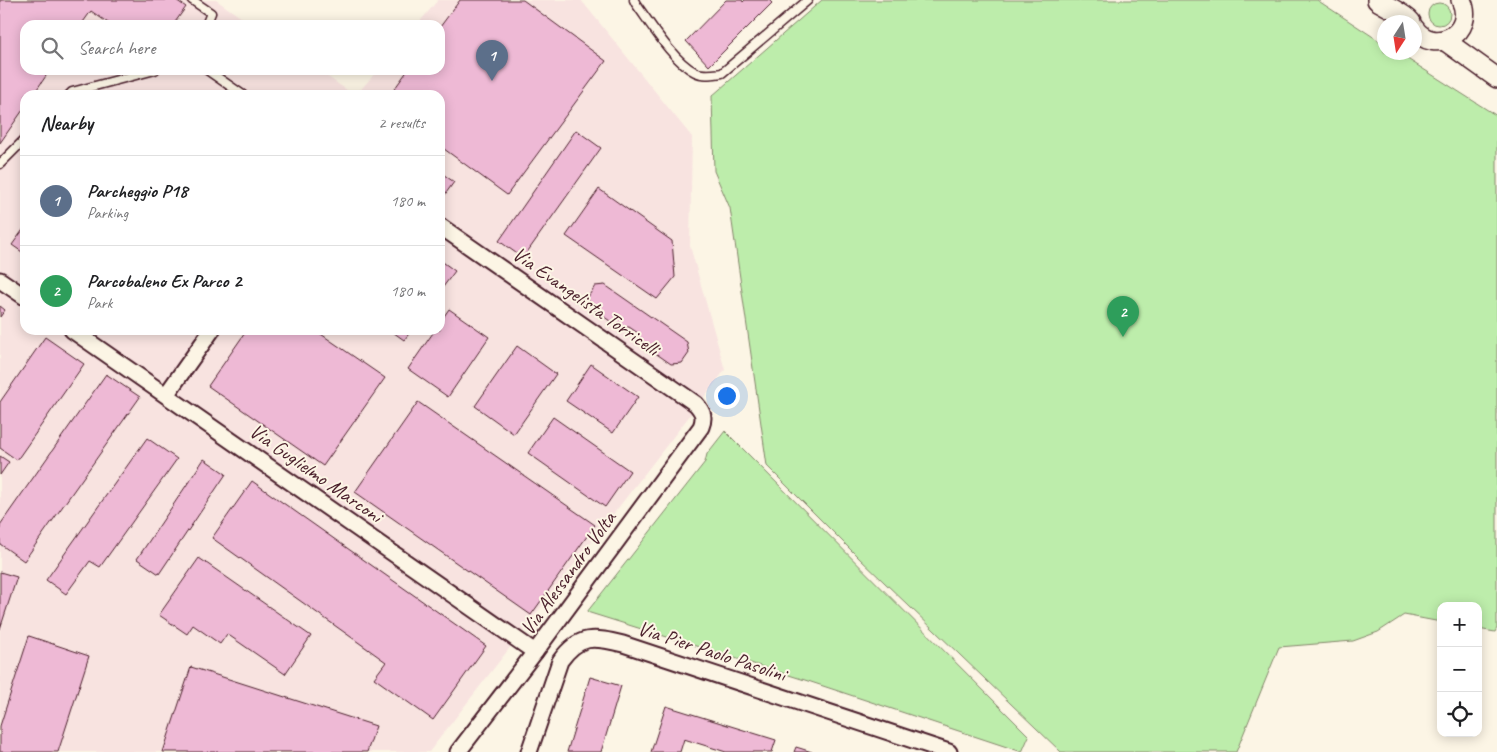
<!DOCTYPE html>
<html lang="en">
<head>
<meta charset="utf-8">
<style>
	body { margin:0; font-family:Caveat,sans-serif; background:#f2f2f2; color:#202124 }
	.controls { position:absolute; right:15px; bottom:15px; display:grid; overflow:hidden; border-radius:10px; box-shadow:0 2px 12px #0003 }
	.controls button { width:45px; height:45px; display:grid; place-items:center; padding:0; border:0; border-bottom:1px solid #e0e0e0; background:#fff; color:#202124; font:25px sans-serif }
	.compass { position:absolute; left:1377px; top:15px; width:45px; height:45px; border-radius:50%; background:#fff; box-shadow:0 2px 12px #0003; rotate:192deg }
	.you { position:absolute; left:726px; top:395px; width:18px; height:18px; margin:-12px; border:4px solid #fff; border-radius:50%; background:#1a73e8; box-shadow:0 0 0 8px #1a73e833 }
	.badge { display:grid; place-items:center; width:32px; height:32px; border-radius:50%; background:#111827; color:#fff; font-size:16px; font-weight:700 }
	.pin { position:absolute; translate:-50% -41px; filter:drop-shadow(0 1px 2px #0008) }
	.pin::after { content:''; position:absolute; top:26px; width:18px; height:15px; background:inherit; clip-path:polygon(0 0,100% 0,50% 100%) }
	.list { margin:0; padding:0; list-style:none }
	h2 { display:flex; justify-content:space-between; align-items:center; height:65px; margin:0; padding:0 20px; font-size:21px }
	h2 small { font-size:16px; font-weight:400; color:#757577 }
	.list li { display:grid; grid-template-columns:32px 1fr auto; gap:15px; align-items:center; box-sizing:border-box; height:90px; padding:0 20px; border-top:1px solid #e0e0e0 }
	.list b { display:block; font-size:19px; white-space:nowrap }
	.list p { margin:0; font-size:16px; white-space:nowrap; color:#757577 }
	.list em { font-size:16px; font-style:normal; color:#757577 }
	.icon { flex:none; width:28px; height:28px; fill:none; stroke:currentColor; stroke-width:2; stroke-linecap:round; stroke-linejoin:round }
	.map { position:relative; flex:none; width:1497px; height:752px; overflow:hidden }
	.search { position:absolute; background:#fff; box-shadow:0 2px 12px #0003; left:20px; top:20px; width:425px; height:55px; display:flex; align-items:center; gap:12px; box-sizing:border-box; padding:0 18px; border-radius:15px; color:#757577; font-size:19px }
	.panel { position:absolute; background:#fff; box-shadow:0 2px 12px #0003; left:20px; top:90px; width:425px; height:245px; border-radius:15px }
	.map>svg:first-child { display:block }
	.built { fill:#f8e3e0 }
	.green { fill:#bdedab; stroke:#84866b }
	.building { fill:#eeb9d5; stroke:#4a1f2b }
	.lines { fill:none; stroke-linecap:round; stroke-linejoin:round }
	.service-casing { stroke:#4a1f2b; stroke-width:11 }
	.minor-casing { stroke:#4a1f2b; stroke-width:19 }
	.tertiary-casing { stroke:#4a1f2b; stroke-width:22 }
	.service { stroke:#fcf5e5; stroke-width:8 }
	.minor { stroke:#fcf5e5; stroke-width:15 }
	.tertiary { stroke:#fcf5e5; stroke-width:19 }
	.labels { text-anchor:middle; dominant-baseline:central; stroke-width:4; stroke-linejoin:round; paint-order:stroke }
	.street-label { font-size:21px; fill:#4a1f2b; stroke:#fcf5e5 }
</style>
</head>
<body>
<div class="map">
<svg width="1497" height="752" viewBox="0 0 1497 752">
	<rect width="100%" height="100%" fill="#fcf5e5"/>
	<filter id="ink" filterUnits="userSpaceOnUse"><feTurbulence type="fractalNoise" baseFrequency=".02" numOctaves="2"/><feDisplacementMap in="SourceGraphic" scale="10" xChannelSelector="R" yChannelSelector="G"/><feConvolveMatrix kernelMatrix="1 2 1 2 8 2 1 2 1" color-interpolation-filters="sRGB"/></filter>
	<g filter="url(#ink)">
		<path class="built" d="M0 0H216L252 25H25V70H318L354 95H25V330H440V95H356L378 70H440V25H417L438 0H581L692 137 690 246 725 370 429 752H0Z"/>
		<g class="green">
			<path d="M822 0H1317L1384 44V52L1398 53 1497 116V628L1495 632 1478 629V606H1441V622L1404 615 1378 632 1353 641 1279 647 1236 752H1061L859 558 767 466 730 208 714 171 712 96Z"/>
			<circle cx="1439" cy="14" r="11"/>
			<path d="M725 431 1029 736 1022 752 808 681 587 612 705 462 707 454Z"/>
		</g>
		<g class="building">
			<path d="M0 0H176L186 7 173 25H111L91 11 81 25H25V70H50L33 95H25V107L0 143Z"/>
			<path d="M460 0H523L606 61 507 195 440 146V95H390L408 70H440V27Z"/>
			<path d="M726 0H742L743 2 745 0H769L772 3 709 66 686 41Z"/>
			<path d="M576 130 601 148 523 258 499 241Z"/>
			<path d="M440 172 454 182 441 200 440 199Z"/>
			<path d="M599 189 672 241 675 277 657 299 566 236Z"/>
			<path d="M25 227V254L12 245Z"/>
			<path d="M440 260 455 271 440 291Z"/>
			<path d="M605 285 687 342 689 353 682 363 671 364 641 343 638 333 629 327 620 328 590 307 588 297 595 286Z"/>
			<path d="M0 306 5 310 0 317Z"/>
			<path d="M449 309 489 337 448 397 408 369 435 330H440V322Z"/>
			<path d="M247 330H315L385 378 323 466 208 386Z"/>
			<path d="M390 330H412L404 340Z"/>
			<path d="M45 337 84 364 17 460 0 448V402Z"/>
			<path d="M517 346 556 374 514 434 475 406Z"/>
			<path d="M591 364 638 397 613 433 566 401Z"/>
			<path d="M106 374 140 397 24 561 0 544V525Z"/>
			<path d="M418 402 595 525 531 615 355 492Z"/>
			<path d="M553 417 630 471 605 507 528 453Z"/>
			<path d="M147 438 177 459 100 567 90 561 66 594 46 580Z"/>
			<path d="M0 456 9 462 0 475Z"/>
			<path d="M204 459 226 474 159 574 137 559Z"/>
			<path d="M252 481 486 646 433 720 374 678 386 662 212 538Z"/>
			<path d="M199 558 311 636 285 674 227 634 220 644 193 625 187 634 159 615Z"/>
			<path d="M0 572 17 577 0 629Z"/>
			<path d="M29 636 89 656 58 752H0V726Z"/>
			<path d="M191 667 376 726 367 752H163Z"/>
			<path d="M590 677 621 686 601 752H567Z"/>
			<path d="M666 706 776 740 772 752H726L684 739 680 752H651Z"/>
			<path d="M796 747 812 752H794Z"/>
		</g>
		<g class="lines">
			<defs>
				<g id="service">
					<path d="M192 0 211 13 206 25"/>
					<path d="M634 0 636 4C650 23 674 62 695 72 703 76 713 74 722 73L808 0"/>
					<path d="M207 70 243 95"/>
					<path d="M69 95 72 92 155 70"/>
					<path d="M0 164 25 139"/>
				</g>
				<g id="minor">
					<path d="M440 226 696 404C703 412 705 417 701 427L535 652 458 752"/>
					<path d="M0 280 25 297"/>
					<path d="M72 330 535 652"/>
					<path d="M166 395 212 330"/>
					<path d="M529 752 560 661C579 634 594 637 623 644L949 752"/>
				</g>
				<g id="tertiary">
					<path d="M1377 0C1389 8 1402 12 1411 22"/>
					<path d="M1414 28C1434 57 1477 32 1461 0"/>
					<path d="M1444 40 1497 78"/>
				</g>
			</defs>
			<use href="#service" class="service-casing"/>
			<use href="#minor" class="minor-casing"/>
			<use href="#tertiary" class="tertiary-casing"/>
			<use href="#service" class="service"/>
			<use href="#minor" class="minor"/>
			<use href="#tertiary" class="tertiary"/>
		</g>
	</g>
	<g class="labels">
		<g class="street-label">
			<text transform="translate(586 301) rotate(35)">Via Evangelista Torricelli</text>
			<text transform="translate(316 473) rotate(35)">Via Guglielmo Marconi</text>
			<text transform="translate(568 573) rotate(-54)">Via Alessandro Volta</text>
			<text transform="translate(712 651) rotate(18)">Via Pier Paolo Pasolini</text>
		</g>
	</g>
</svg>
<div class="controls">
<button>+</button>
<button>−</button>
<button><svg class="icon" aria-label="locate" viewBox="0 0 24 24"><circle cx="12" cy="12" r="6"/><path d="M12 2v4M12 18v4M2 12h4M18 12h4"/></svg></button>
</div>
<svg class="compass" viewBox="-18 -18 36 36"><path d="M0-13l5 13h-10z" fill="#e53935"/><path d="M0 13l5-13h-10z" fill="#757577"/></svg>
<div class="you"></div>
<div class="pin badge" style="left:492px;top:81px;background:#5c6f8a">1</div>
<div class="pin badge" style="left:1123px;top:337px;background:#2e9e5b">2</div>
<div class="search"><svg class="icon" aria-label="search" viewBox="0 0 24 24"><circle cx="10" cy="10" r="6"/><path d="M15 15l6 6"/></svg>Search here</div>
<section class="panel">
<h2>Nearby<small>2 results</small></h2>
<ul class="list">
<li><span class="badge" style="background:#5c6f8a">1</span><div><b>Parcheggio P18</b><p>Parking</p></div><em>180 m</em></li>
<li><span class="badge" style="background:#2e9e5b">2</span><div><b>Parcobaleno Ex Parco 2</b><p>Park</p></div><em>180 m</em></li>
</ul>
</section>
</div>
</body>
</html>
